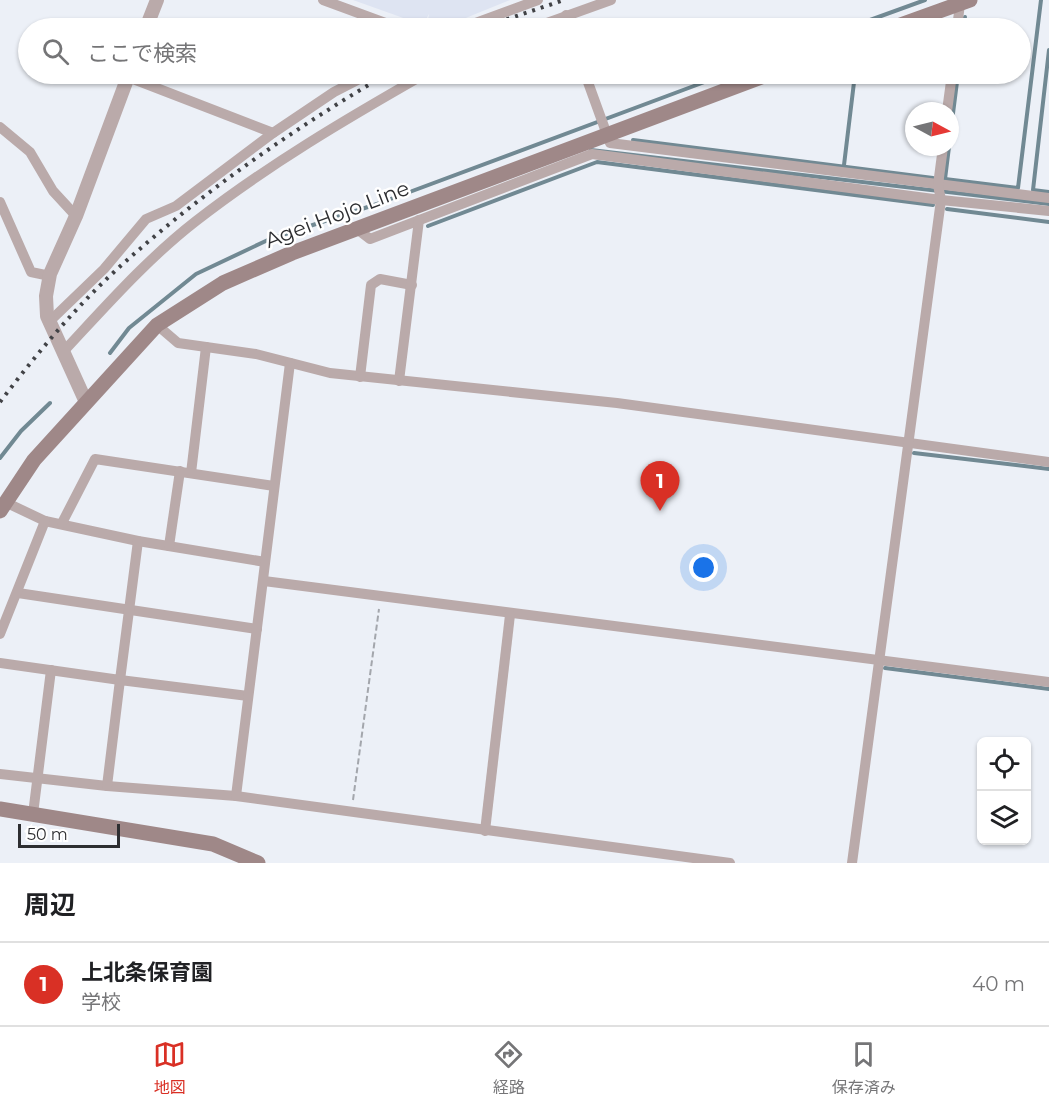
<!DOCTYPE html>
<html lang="ja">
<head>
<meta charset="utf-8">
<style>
	body { margin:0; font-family:Montserrat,"Noto Sans JP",sans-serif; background:#f6f6f6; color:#202124 }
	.controls { position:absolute; right:18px; bottom:18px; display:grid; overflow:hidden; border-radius:9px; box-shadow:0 2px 4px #0004 }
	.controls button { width:54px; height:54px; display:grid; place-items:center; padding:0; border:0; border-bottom:2px solid #e0e0e0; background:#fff; color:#202124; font:30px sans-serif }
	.compass { position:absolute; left:905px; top:102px; width:54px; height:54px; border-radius:50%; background:#fff; box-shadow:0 2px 4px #0004; rotate:97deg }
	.scale { position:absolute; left:18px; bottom:15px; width:102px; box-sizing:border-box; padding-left:6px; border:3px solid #2d2e31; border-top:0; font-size:16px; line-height:21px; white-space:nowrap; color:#2d2e31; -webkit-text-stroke:4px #fff; paint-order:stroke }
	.you { position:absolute; left:704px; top:568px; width:21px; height:21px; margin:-15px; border:4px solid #fff; border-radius:50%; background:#1a73e8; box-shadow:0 0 0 9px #1a73e833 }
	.badge { display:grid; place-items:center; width:39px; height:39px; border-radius:50%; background:#d93025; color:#fff; font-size:20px; font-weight:700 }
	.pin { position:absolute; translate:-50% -50px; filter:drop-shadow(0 2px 3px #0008) }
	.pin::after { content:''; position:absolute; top:32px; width:21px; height:18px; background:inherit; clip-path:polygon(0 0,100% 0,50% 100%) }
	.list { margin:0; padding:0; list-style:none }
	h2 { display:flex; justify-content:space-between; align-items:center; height:78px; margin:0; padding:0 24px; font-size:26px }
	h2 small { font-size:20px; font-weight:400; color:#757577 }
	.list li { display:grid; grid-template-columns:39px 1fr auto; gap:18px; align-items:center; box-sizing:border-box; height:84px; padding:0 24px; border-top:2px solid #e0e0e0 }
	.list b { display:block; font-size:22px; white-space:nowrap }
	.list p { margin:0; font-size:20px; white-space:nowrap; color:#757577 }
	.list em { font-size:20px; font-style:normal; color:#757577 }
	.icon { flex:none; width:33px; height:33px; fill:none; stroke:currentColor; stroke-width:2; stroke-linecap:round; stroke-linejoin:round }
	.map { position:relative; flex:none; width:1049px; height:863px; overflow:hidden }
	.search { position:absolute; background:#fff; box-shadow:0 2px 4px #0004; left:18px; right:18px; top:18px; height:66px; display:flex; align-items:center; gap:15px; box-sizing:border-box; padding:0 21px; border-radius:33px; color:#757577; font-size:22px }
	.sheet { height:162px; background:#fff }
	nav { display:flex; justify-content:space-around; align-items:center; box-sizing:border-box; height:84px; border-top:2px solid #e0e0e0; background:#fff; font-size:16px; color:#757577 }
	nav a { display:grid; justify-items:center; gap:3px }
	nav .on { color:#d93025 }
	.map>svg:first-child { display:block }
	.built { fill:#dee4f2 }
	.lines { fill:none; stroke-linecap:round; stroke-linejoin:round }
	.stream { stroke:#718993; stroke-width:4 }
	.path { stroke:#a3a6ac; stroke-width:2; stroke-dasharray:6 3; stroke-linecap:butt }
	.minor { stroke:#baaaaa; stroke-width:10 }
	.tertiary { stroke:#baaaaa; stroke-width:14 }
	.secondary { stroke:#9f8888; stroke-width:15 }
	.rail { stroke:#414246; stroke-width:4; stroke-dasharray:3 6; stroke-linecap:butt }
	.labels { text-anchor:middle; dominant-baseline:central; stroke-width:5; stroke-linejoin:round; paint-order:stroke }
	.street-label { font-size:21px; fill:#2d2e31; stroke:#fff }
</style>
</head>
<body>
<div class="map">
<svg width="1049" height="863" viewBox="0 0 1049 863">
	<rect width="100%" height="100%" fill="#ecf0f7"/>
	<path class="built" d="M353 0H510L441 28H427L429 14 423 25Z"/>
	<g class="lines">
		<g class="stream">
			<path d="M848 28 925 0"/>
			<path d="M963 28 965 17"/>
			<path d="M1049 50 1033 190 1049 192"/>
			<path d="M950 137 958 74"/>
			<path d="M633 140 933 178"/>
			<path d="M949 147 945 179 1018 188 1041 0"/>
			<path d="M591 150 1049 204"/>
			<path d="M844 165 855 74"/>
			<path d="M947 209 1049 222"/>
			<path d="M428 226 597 162 933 205"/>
			<path d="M110 353 129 328 196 274 270 239 380 203 726 74"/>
			<path d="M914 453 1049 469"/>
			<path d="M0 458 21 431 50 403"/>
			<path d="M885 668 1049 689"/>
		</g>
		<path class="path" d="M353 800 379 609"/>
		<g class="minor">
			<path d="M323 0 399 28"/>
			<path d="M566 15 570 28"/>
			<path d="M462 28 538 0"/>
			<path d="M533 28 611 0"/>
			<path d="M957 28 960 4"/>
			<path d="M585 74 610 143 1049 198"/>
			<path d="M128 77 273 133"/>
			<path d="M947 111 952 74"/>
			<path d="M0 127 30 152 53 191 76 216"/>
			<path d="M0 202 31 272 50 276"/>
			<path d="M357 229 370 239 592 154 941 200 1049 211"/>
			<path d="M50 321 104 269 146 219 176 206 273 133 334 92 369 74"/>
			<path d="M157 325 178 343 256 354 330 373 617 403 1049 462"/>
			<path d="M63 352C105 307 147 259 196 221 268 165 346 119 425 74"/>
			<path d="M360 377 371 285 380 279 412 285"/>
			<path d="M399 381 419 220"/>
			<path d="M191 473 206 347"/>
			<path d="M5 502 45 521 138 541 265 562"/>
			<path d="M62 523 95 459 274 486"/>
			<path d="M169 546 180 471"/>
			<path d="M264 581 1049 682"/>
			<path d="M18 593 257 629"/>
			<path d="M0 634 45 521"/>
			<path d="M0 663 120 680 138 541"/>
			<path d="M0 774 107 786 236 796 730 863"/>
			<path d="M107 786 120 680 248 696"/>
			<path d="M236 796 290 363"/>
			<path d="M33 814 51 670"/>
			<path d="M485 831 510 615"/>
			<path d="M852 863 941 200 938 185 943 147"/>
		</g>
		<g class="tertiary">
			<path d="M146 28 157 0"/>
			<path d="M86 402 47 316 46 296 50 274 76 216 129 74"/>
		</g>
		<g class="secondary">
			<path d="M892 28 970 0"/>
			<path d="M0 511 34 460 157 325 223 283 292 253 769 74"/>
			<path d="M0 809 213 844 258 863"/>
		</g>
		<g class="rail">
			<path d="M481 28 564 0"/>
			<path d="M0 402C35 356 72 311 114 272 198 195 290 131 387 74"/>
		</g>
	</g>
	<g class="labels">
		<g class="street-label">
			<text transform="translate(337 214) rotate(-21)">Agei Hojo Line</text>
		</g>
	</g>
</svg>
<div class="controls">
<button><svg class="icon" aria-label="locate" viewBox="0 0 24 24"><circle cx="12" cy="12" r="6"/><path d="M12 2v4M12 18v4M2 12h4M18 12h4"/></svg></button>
<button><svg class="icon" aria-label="layers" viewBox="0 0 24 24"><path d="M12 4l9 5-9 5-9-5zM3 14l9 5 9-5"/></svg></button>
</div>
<svg class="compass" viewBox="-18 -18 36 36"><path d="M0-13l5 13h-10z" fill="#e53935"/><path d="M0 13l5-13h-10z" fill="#757577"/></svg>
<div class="scale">50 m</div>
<div class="you"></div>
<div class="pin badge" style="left:660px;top:511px">1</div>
<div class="search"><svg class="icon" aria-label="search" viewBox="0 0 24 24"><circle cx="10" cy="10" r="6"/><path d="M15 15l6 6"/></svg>ここで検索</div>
</div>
<section class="sheet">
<h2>周辺<small></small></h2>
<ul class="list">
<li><span class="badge">1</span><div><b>上北条保育園</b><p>学校</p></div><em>40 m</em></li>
</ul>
</section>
<nav>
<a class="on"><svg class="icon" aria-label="map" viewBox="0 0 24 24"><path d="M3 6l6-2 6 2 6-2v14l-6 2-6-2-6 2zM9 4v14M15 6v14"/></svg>地図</a>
<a><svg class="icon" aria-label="directions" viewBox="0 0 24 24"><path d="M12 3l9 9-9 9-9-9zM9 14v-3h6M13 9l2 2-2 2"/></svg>経路</a>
<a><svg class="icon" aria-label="saved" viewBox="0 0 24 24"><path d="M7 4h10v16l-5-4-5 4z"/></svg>保存済み</a>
</nav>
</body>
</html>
